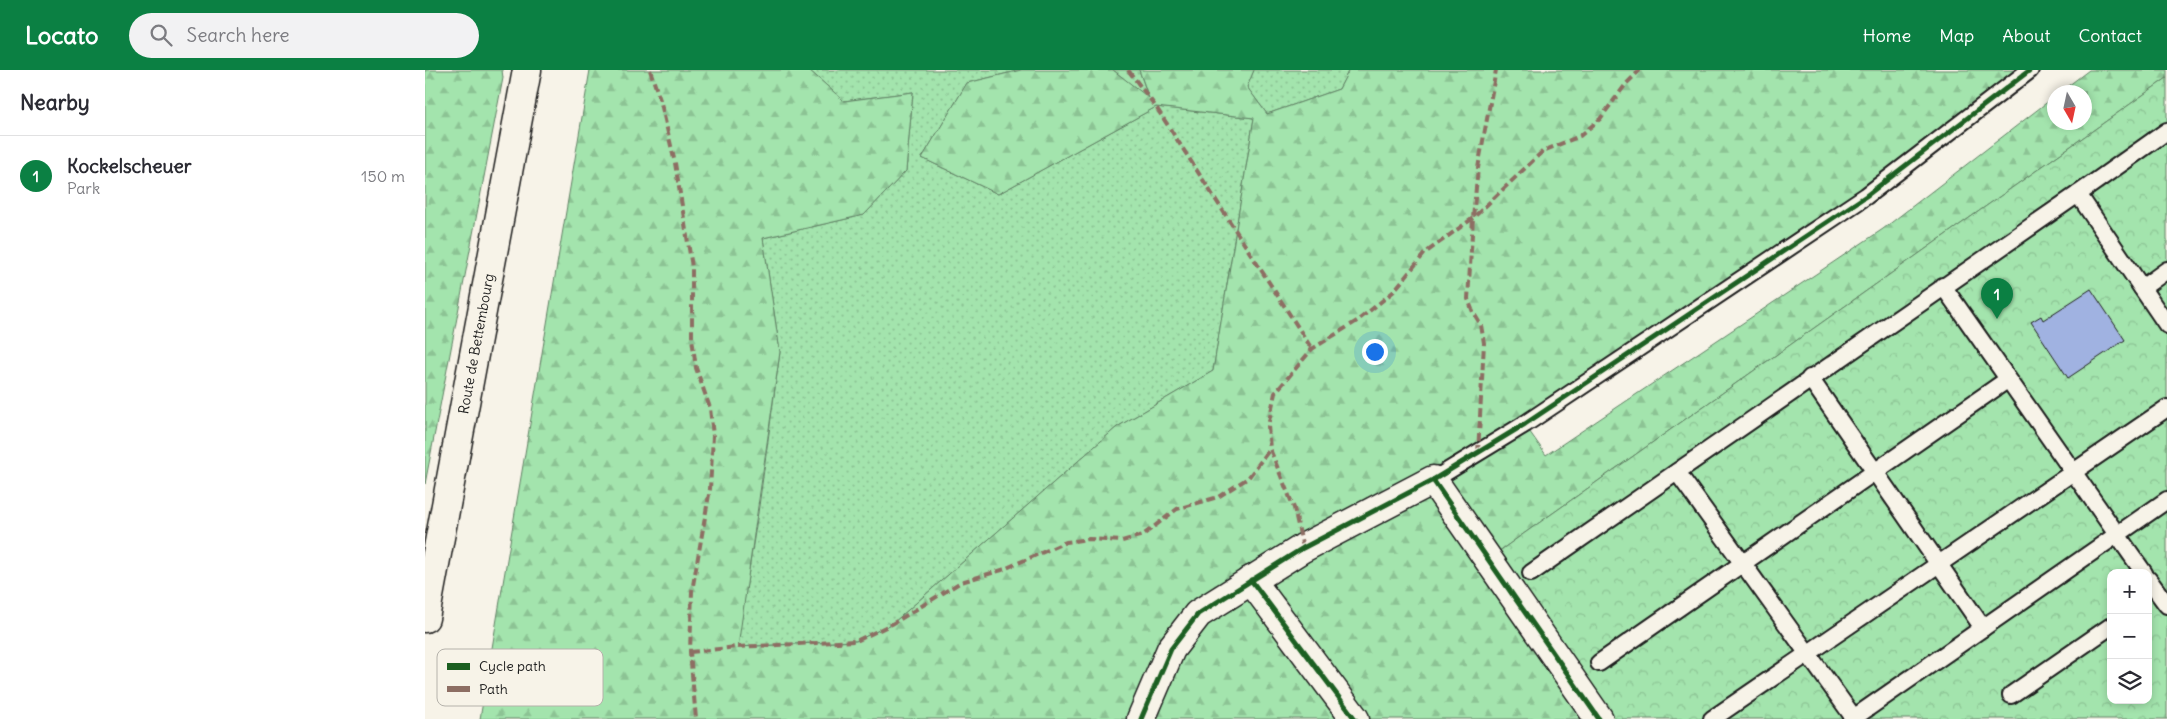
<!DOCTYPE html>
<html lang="en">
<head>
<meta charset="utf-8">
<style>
	body { margin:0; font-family:Delius,sans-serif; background:#f2f2f3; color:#2b2b33 }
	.controls { position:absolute; right:15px; bottom:15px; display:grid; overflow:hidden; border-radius:10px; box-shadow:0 2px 8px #0003 }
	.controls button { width:45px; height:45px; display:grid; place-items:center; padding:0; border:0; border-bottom:1px solid #e1e1e2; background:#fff; color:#2b2b33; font:25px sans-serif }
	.compass { position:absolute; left:1622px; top:15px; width:45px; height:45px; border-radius:50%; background:#fff; box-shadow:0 2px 8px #0003; rotate:171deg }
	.you { position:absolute; left:949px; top:281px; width:18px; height:18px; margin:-12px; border:4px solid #fff; border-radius:50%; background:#1a73e8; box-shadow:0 0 0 8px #1a73e833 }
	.badge { display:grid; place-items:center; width:32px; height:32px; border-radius:50%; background:#0b8043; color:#fff; font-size:16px; font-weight:700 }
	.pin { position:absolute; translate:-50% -41px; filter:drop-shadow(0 1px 2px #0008) }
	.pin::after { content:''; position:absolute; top:26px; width:18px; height:15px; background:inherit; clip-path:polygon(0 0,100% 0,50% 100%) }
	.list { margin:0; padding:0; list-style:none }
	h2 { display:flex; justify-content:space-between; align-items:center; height:65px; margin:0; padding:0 20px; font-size:21px }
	h2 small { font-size:16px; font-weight:400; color:#7c7c81 }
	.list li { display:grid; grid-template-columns:32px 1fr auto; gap:15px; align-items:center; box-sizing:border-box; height:80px; padding:0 20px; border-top:1px solid #e1e1e2 }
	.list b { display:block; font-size:19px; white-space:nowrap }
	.list p { margin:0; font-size:16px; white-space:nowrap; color:#7c7c81 }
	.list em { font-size:16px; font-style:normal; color:#7c7c81 }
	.icon { flex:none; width:28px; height:28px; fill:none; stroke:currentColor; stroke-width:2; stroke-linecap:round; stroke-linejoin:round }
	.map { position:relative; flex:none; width:1742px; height:649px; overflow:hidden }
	header { display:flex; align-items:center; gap:30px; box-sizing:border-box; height:70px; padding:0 25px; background:#0b8043; color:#fff }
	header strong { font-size:24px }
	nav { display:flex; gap:28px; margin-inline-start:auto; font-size:18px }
	.search { width:350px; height:45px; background:#f2f2f3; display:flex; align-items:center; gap:12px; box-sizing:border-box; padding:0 18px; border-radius:28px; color:#7c7c81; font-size:19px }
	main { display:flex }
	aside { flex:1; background:#fff }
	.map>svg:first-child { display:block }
	.grass { fill:url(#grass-dots); stroke:#608064 }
	.forest { fill:url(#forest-firs); stroke:#608064 }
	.park { fill:url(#park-crowns); stroke:#608064; fill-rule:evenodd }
	.building { fill:#a0b2e1; stroke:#1c1c1c }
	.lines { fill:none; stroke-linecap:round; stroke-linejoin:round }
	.lane-casing { stroke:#1c1c1c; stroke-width:20 }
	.street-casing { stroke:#1c1c1c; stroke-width:31 }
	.secondary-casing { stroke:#1c1c1c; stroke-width:31 }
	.lane { stroke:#f7f3e8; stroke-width:16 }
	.street { stroke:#f7f3e8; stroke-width:28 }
	.secondary { stroke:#f7f3e8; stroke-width:28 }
	.quiet { stroke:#8d6e63; stroke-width:4; stroke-dasharray:8 4; stroke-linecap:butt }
	.cycleway-casing { stroke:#f7f3e8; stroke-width:8 }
	.cycleway { stroke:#1b5e20; stroke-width:5 }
	.labels { text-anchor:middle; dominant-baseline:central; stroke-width:5; stroke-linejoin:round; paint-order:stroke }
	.street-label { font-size:14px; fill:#1c1c1c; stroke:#f7f3e8 }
	.key { fill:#f7f3e8; stroke:#b5b2ab; stroke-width:1 }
	.key-label { font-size:14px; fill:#1c1c1c }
</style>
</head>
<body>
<header>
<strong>Locato</strong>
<div class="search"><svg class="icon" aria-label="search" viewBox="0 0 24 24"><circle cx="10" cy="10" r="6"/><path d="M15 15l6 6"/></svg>Search here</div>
<nav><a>Home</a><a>Map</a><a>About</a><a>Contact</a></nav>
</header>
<main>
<aside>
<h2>Nearby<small></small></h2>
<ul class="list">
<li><span class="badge">1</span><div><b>Kockelscheuer</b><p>Park</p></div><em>150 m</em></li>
</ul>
</aside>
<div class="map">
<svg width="1742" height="649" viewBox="0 0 1742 649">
	<defs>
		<pattern id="grass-dots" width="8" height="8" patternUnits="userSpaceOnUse" patternTransform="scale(1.25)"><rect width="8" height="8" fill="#a3e4ad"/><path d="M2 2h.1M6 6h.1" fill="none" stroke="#8cc394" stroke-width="1.8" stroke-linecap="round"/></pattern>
		<pattern id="forest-firs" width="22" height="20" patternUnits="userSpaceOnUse" patternTransform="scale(1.25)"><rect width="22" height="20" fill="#a3e4ad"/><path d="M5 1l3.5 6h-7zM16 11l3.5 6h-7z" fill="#8cc394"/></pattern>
		<pattern id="park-crowns" width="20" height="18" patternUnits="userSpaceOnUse" patternTransform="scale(1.25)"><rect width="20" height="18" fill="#a3e4ad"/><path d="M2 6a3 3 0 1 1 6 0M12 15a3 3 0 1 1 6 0" fill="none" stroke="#8cc394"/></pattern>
	</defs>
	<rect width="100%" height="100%" fill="#f7f3e8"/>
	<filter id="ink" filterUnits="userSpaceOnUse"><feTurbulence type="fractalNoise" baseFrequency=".02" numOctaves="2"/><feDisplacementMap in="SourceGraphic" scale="10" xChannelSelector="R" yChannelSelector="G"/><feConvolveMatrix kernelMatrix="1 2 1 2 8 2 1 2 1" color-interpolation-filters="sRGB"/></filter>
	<g filter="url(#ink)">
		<g class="grass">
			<path d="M384 0H596L542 13 497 88 573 124 731 37 829 48 788 301 692 357 467 554 431 571 312 577 334 436 355 282 338 168 439 145 481 101 488 22 419 31Z"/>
			<path d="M688 0H714L724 29Z"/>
			<path d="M829 0H924L914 19 842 44 822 17Z"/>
		</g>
		<g class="forest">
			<path d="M0 0H77L78 8 0 414Z"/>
			<path d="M165 0H384L419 31 488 22 481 101 439 145 338 168 355 282 313 577 431 571 467 554 692 357 788 301 829 48 731 37 573 124 497 88 542 13 596 0H688L724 28 714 0H829L822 17 842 44 914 19 924 0H1605L1441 126 1100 355 1121 385 1458 159 1629 27 1630 52H1660V22H1635L1664 0H1742V8L1063 489 1174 649H55Z"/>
		</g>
		<path class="park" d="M1742 8V649H1174L1063 489ZM1686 503H1723V630H1686Z"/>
		<path class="building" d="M1666 219 1700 270 1643 308 1606 252 1616 246 1618 250Z"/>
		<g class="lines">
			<defs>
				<g id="lane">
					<path d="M1742 61 1653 124 1742 255"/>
					<path d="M1518 216 1719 503"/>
					<path d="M1717 218 1742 200"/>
					<path d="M1385 308 1558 558"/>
					<path d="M1252 402 1429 648"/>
					<path d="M1008 410 1100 354 1441 126 1605 0"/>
					<path d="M1106 503 1653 124"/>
					<path d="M1723 509 1742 535"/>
					<path d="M1174 593 1582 310"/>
					<path d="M1586 625 1686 556"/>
					<path d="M1287 649 1742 338"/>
					<path d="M1427 649 1742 430"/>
				</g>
				<g id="street">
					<path d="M826 510 930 649"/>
					<path d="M716 649 746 579 773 544 878 478 1008 410 1174 649"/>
				</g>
				<g id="secondary">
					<path id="s1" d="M0 548 102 0"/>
				</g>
			</defs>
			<use href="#lane" class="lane-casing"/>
			<use href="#street" class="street-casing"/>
			<use href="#secondary" class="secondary-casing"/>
			<use href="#lane" class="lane"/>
			<use href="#street" class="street"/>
			<use href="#secondary" class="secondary"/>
			<g class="quiet">
				<path d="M225 0 236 33 250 93 267 197V268L271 298 285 338 288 366 285 419 267 521 265 582 271 649"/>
				<path d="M703 0 731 37 887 279"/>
				<path d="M1053 383 1059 273 1056 255 1048 242 1043 229 1048 148 1053 98 1071 0"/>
				<path d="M878 478 869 438 845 379 843 356 850 323 887 279 932 251 968 222 1000 183 1048 148 1118 81 1155 66 1175 49 1201 14 1215 0"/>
				<path d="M265 582 312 577 431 571 467 554 536 512 577 500 641 472 664 469 697 471 718 465 752 439 793 427 823 408 845 379"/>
			</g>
			<defs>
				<g id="cycleway">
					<path d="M1008 410 1174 649"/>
					<path d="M826 510 930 649"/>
					<path d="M716 649 746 579 773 544 878 478 1008 410 1100 354 1441 126 1605 0"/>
				</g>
			</defs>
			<use href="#cycleway" class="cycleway-casing"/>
			<use href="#cycleway" class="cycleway"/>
		</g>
	</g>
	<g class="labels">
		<g class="street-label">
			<text stroke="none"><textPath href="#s1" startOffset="279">Route de Bettembourg</textPath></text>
		</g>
	</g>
	<rect x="12" y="579" width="166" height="57" rx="8" class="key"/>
	<rect x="22" y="593" width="23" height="7" fill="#1b5e20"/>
	<rect x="22" y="616" width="23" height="6" fill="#8d6e63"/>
	<g class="key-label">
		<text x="54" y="601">Cycle path</text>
		<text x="54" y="624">Path</text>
	</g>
</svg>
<div class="controls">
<button>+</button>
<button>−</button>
<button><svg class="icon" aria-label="layers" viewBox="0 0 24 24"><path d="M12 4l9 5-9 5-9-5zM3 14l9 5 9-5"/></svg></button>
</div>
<svg class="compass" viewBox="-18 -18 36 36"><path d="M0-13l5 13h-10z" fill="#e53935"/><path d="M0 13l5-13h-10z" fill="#7c7c81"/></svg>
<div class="you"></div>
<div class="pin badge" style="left:1572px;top:249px">1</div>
</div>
</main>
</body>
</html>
